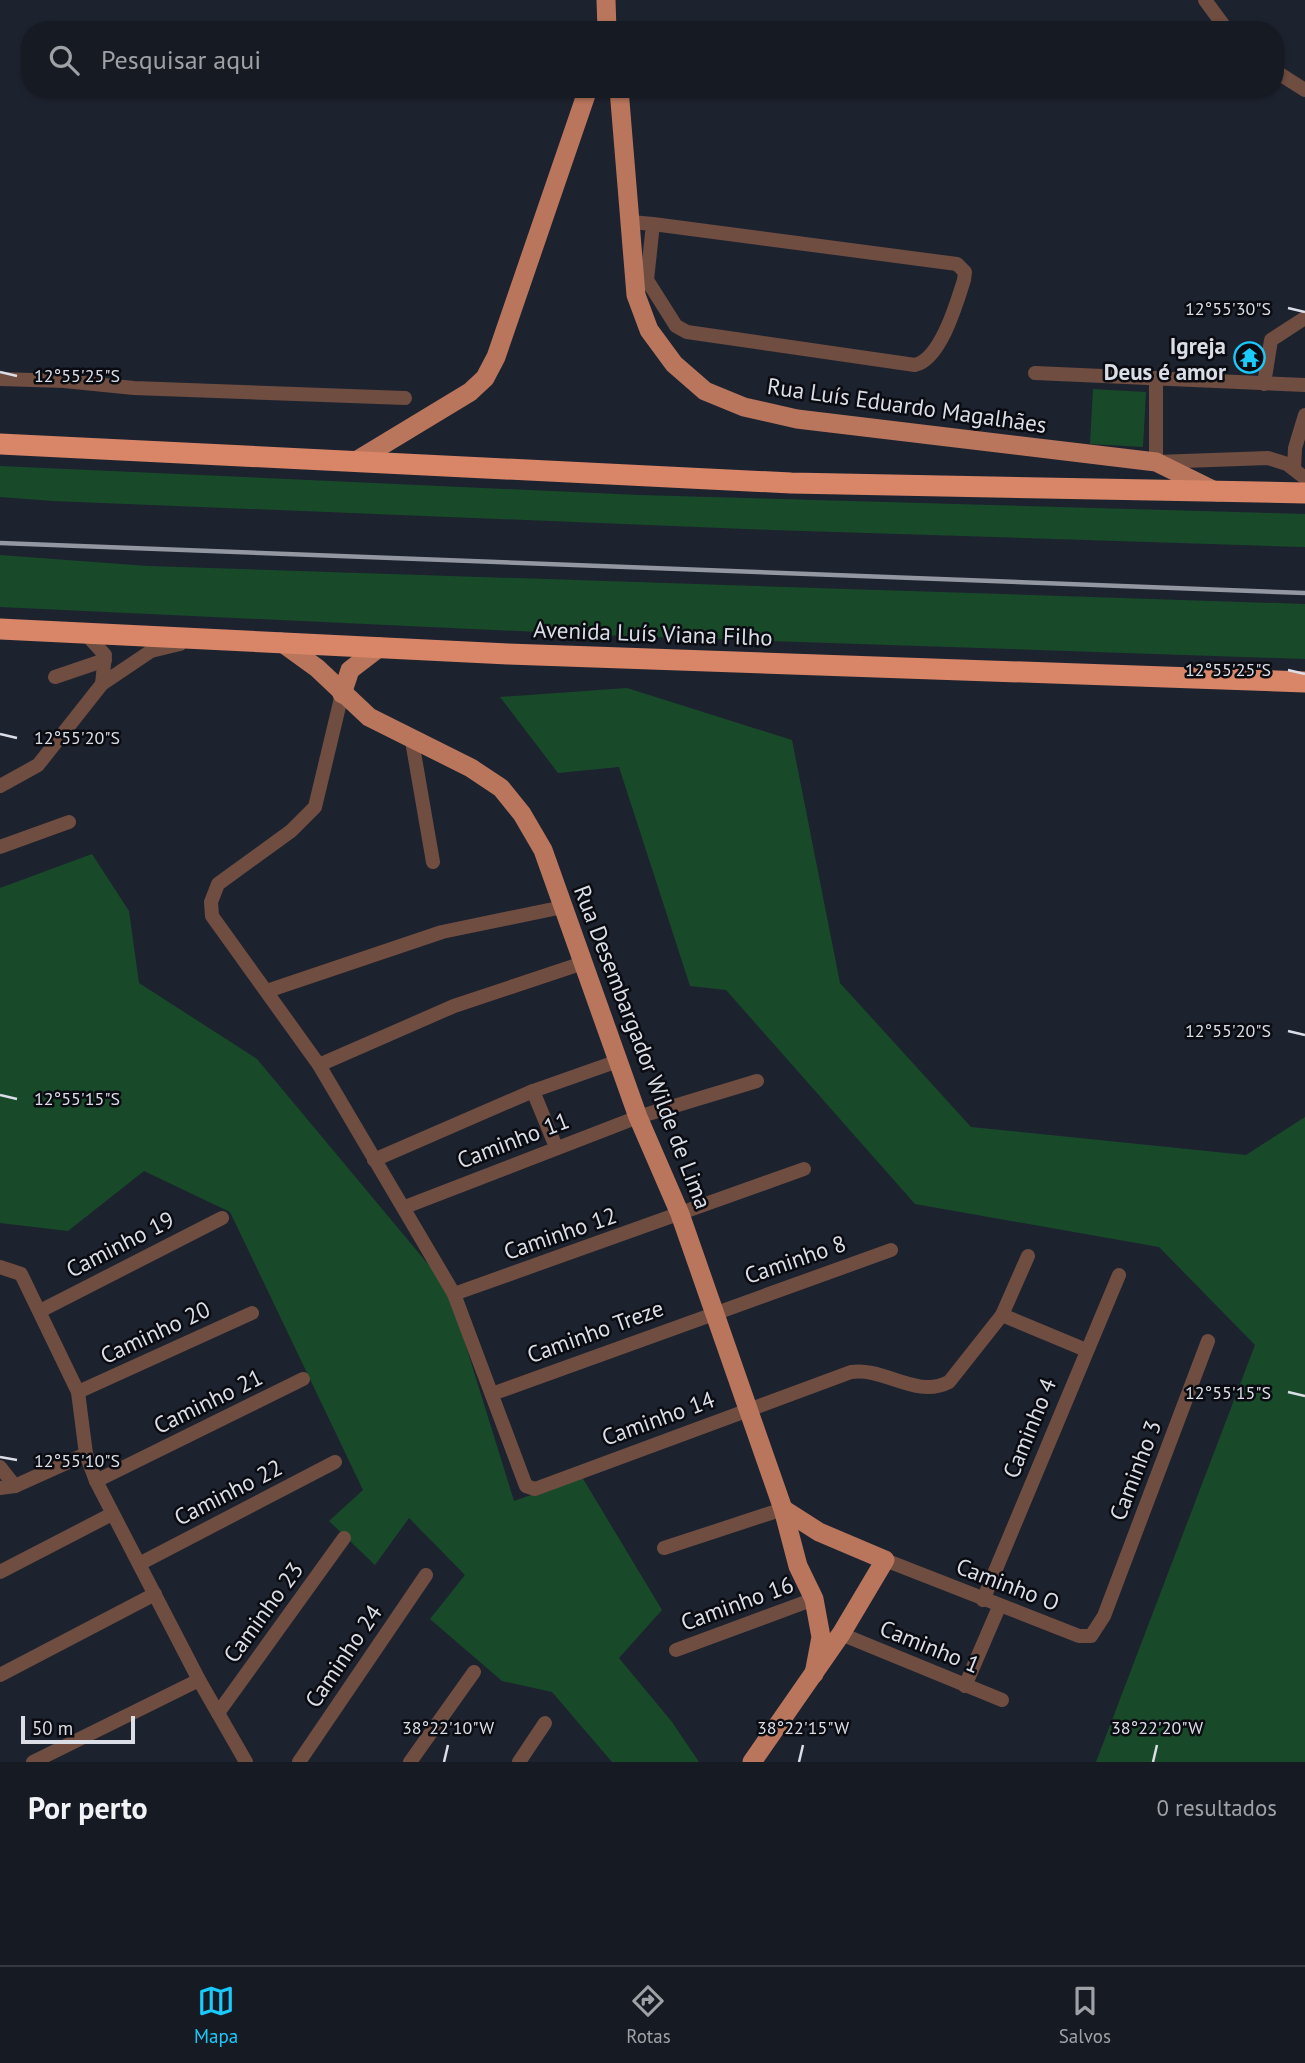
<!DOCTYPE html>
<html lang="pt">
<head>
<meta charset="utf-8">
<style>
	body { margin:0; font-family:"PT Sans",sans-serif; background:#1f232b; color:#f1f3f6 }
	.scale { position:absolute; left:21px; bottom:18px; width:114px; box-sizing:border-box; padding-left:7px; border:4px solid #dbdee7; border-top:0; font-size:19px; line-height:24px; white-space:nowrap; color:#dbdee7; -webkit-text-stroke:5px #0a0c12; paint-order:stroke }
	.list { margin:0; padding:0; list-style:none }
	h2 { display:flex; justify-content:space-between; align-items:center; height:91px; margin:0; padding:0 28px; font-size:30px }
	h2 small { font-size:23px; font-weight:400; color:#9ea1a6 }
	.icon { flex:none; width:38px; height:38px; fill:none; stroke:currentColor; stroke-width:2; stroke-linecap:round; stroke-linejoin:round }
	.map { position:relative; flex:none; width:1305px; height:1762px; overflow:hidden }
	.search { position:absolute; background:#161a23; box-shadow:0 2px 5px #0004; left:21px; right:21px; top:21px; height:77px; display:flex; align-items:center; gap:18px; box-sizing:border-box; padding:0 24px; border-radius:28px; color:#9ea1a6; font-size:26px }
	.sheet { height:203px; background:#161a23 }
	nav { display:flex; justify-content:space-around; align-items:center; box-sizing:border-box; height:98px; border-top:2px solid #353841; background:#161a23; font-size:19px; color:#9ea1a6 }
	nav a { display:grid; justify-items:center; gap:4px }
	nav .on { color:#1acafc }
	.map>svg:first-child { display:block }
	.green { fill:#184a2a }
	.lines { fill:none; stroke-linecap:round; stroke-linejoin:round }
	.minor { stroke:#6f4d41; stroke-width:14 }
	.major { stroke:#ba765c; stroke-width:19 }
	.highway { stroke:#d88667; stroke-width:21 }
	.rail { stroke:#9397a1; stroke-width:4.5 }
	.ticks { fill:none; stroke:#dbdee7; stroke-width:2.5 }
	.labels { text-anchor:middle; dominant-baseline:central; stroke-width:5; stroke-linejoin:round; paint-order:stroke }
	.poi-label { font-size:23px; font-weight:bold; fill:#dbdee7; stroke:#0a0c12; text-anchor:end }
	.street-label { font-size:23px; fill:#dbdee7; stroke:#0a0c12 }
	.ticks-label { font-size:18px; text-anchor:middle; fill:#dbdee7; stroke:#0a0c12; stroke-width:5; stroke-linejoin:round; paint-order:stroke }
</style>
</head>
<body>
<div class="map">
<svg width="1305" height="1762" viewBox="0 0 1305 1762">
	<rect width="100%" height="100%" fill="#1d222f"/>
	<g class="green">
		<path d="M1093 389 1146 392 1143 447 1090 444Z"/>
		<path d="M0 466 639 495 1305 514V547L772 530 53 501 0 497Z"/>
		<path d="M0 555 148 566 1305 604V659L625 636 0 607Z"/>
		<path d="M627 688 792 740 840 983 971 1127 1246 1155 1305 1117V1762H1096L1255 1345 1159 1247 915 1204 726 990 690 986 619 767 558 773 500 697Z"/>
		<path d="M92 854 129 911 139 983 257 1059 448 1288 514 1501 582 1477 662 1610 619 1658 672 1722 699 1762H612L552 1692 502 1681 430 1619 465 1575 409 1518 375 1565 329 1521 363 1490 230 1212 144 1171 68 1231 0 1223V888Z"/>
	</g>
	<g class="lines">
		<g class="minor">
			<path d="M1205 0 1227 30"/>
			<path d="M1275 71 1305 90"/>
			<path d="M631 222 653 224 957 264 965 272 964 280C957 302 941 359 915 365L687 332 676 326 647 280 653 224"/>
			<path d="M1035 373 1305 385"/>
			<path d="M1156 378V462L1268 458 1287 464 1305 478"/>
			<path d="M0 379 64 381 134 388 405 398"/>
			<path d="M1264 384 1271 340 1305 318"/>
			<path d="M1294 469 1295 448 1305 415"/>
			<path d="M84 632 105 655 102 684"/>
			<path d="M55 677 105 660"/>
			<path d="M342 694 315 807 291 831 218 884 211 902 212 916 319 1065 454 1294 526 1486 535 1489 851 1372C885 1367 916 1399 949 1382L1002 1315 1028 1256"/>
			<path d="M412 741 433 862"/>
			<path d="M0 786 38 765 102 684 151 651 180 644"/>
			<path d="M0 847 69 822"/>
			<path d="M267 991 442 932 563 907"/>
			<path d="M319 1065 454 1006 583 963"/>
			<path d="M533 1091 556 1147"/>
			<path d="M374 1160 533 1091 618 1061"/>
			<path d="M405 1207 638 1117 757 1081"/>
			<path d="M0 1267 21 1274 78 1392 86 1454 96 1481 199 1680 246 1762"/>
			<path d="M454 1294 804 1169"/>
			<path d="M40 1311 222 1218"/>
			<path d="M1002 1315 1086 1350"/>
			<path d="M78 1392 252 1313"/>
			<path d="M492 1394 891 1250"/>
			<path d="M0 1467 15 1486"/>
			<path d="M96 1481 303 1379"/>
			<path d="M0 1488 15 1486 86 1454"/>
			<path d="M664 1548 783 1509"/>
			<path d="M885 1560 1079 1636H1091L1104 1616 1208 1341"/>
			<path d="M141 1563 335 1462"/>
			<path d="M0 1572 112 1514"/>
			<path d="M983 1600 1119 1275"/>
			<path d="M841 1634 1002 1700"/>
			<path d="M676 1650 814 1599"/>
			<path d="M0 1675 155 1594"/>
			<path d="M965 1686 999 1607"/>
			<path d="M218 1713 344 1538"/>
			<path d="M33 1762 199 1680"/>
			<path d="M299 1762 426 1575"/>
			<path d="M410 1762 474 1672"/>
			<path d="M519 1762 545 1723"/>
		</g>
		<g class="major">
			<path d="M606 0 607 30"/>
			<path d="M619 89 636 295 649 330 674 364 705 391 744 407 797 419 1156 462 1217 492"/>
			<path d="M356 461 470 392 485 378 496 357 588 89"/>
			<path d="M281 642 317 668 369 717 471 768 501 788 522 814 543 850 638 1117 680 1214 783 1509 798 1566 814 1599 821 1637 814 1674"/>
			<path d="M342 694 350 670 380 647"/>
			<path d="M752 1762 841 1634 885 1560 819 1532 783 1509"/>
		</g>
		<g class="highway">
			<path d="M0 444 791 483 1305 493"/>
			<path d="M0 629 508 654 1305 682"/>
		</g>
		<path class="rail" d="M0 543 1305 593"/>
	</g>
	<path class="ticks" d="M1288 308 1305 312M0 372 17 376M1288 670 1305 674M0 734 17 738M1288 1031 1305 1035M0 1095 17 1099M1288 1392 1305 1396M0 1457 17 1460M444 1762 448 1745M799 1762 803 1745M1153 1762 1157 1745"/>
	<defs>
		<symbol id="temple-ring" viewBox="-11 -11 22 22"><circle r="9.5" fill="#0a0c12" stroke="#1acafc" stroke-width="1.5"/><path d="M0-6L5-2H3V0L6.5 2.5H4V6H1.5V3h-3V6H-4V2.5H-6.5L-3 0V-2H-5Z" fill="#1acafc"/></symbol>
	</defs>
	<g fill-rule="evenodd">
		<use href="#temple-ring" x="1232" y="340" width="35" height="35"/>
	</g>
	<g class="labels">
		<g class="poi-label">
			<text x="1226" y="345">Igreja<tspan x="1226" dy="26">Deus é amor</tspan></text>
		</g>
		<g class="street-label">
			<text transform="translate(907 405) rotate(8)">Rua Luís Eduardo Magalhães</text>
			<text transform="translate(653 633) rotate(2)">Avenida Luís Viana Filho</text>
			<text transform="translate(643 1047) rotate(69)">Rua Desembargador Wilde de Lima</text>
			<text transform="translate(513 1140) rotate(-21)">Caminho 11</text>
			<text transform="translate(560 1233) rotate(-19)">Caminho 12</text>
			<text transform="translate(120 1244) rotate(-27)">Caminho 19</text>
			<text transform="translate(795 1259) rotate(-19)">Caminho 8</text>
			<text transform="translate(595 1331) rotate(-20)">Caminho Treze</text>
			<text transform="translate(155 1332) rotate(-25)">Caminho 20</text>
			<text transform="translate(208 1401) rotate(-26)">Caminho 21</text>
			<text transform="translate(658 1418) rotate(-20)">Caminho 14</text>
			<text transform="translate(1029 1428) rotate(-68)">Caminho 4</text>
			<text transform="translate(1135 1470) rotate(-69)">Caminho 3</text>
			<text transform="translate(228 1492) rotate(-27)">Caminho 22</text>
			<text transform="translate(1008 1584) rotate(21)">Caminho O</text>
			<text transform="translate(737 1603) rotate(-20)">Caminho 16</text>
			<text transform="translate(263 1612) rotate(-54)">Caminho 23</text>
			<text transform="translate(930 1646) rotate(22)">Caminho 1</text>
			<text transform="translate(343 1656) rotate(-56)">Caminho 24</text>
		</g>
	</g>
	<g class="ticks-label">
		<text x="1228" y="315">12°55'30"S</text>
		<text x="77" y="382">12°55'25"S</text>
		<text x="1228" y="676">12°55'25"S</text>
		<text x="77" y="744">12°55'20"S</text>
		<text x="1228" y="1037">12°55'20"S</text>
		<text x="77" y="1105">12°55'15"S</text>
		<text x="1228" y="1399">12°55'15"S</text>
		<text x="77" y="1467">12°55'10"S</text>
		<text x="448" y="1734">38°22'10"W</text>
		<text x="803" y="1734">38°22'15"W</text>
		<text x="1157" y="1734">38°22'20"W</text>
	</g>
</svg>
<div class="scale">50 m</div>
<div class="search"><svg class="icon" aria-label="search" viewBox="0 0 24 24"><circle cx="10" cy="10" r="6"/><path d="M15 15l6 6"/></svg>Pesquisar aqui</div>
</div>
<section class="sheet">
<h2>Por perto<small>0 resultados</small></h2>
<ul class="list">
</ul>
</section>
<nav>
<a class="on"><svg class="icon" aria-label="map" viewBox="0 0 24 24"><path d="M3 6l6-2 6 2 6-2v14l-6 2-6-2-6 2zM9 4v14M15 6v14"/></svg>Mapa</a>
<a><svg class="icon" aria-label="directions" viewBox="0 0 24 24"><path d="M12 3l9 9-9 9-9-9zM9 14v-3h6M13 9l2 2-2 2"/></svg>Rotas</a>
<a><svg class="icon" aria-label="saved" viewBox="0 0 24 24"><path d="M7 4h10v16l-5-4-5 4z"/></svg>Salvos</a>
</nav>
</body>
</html>
